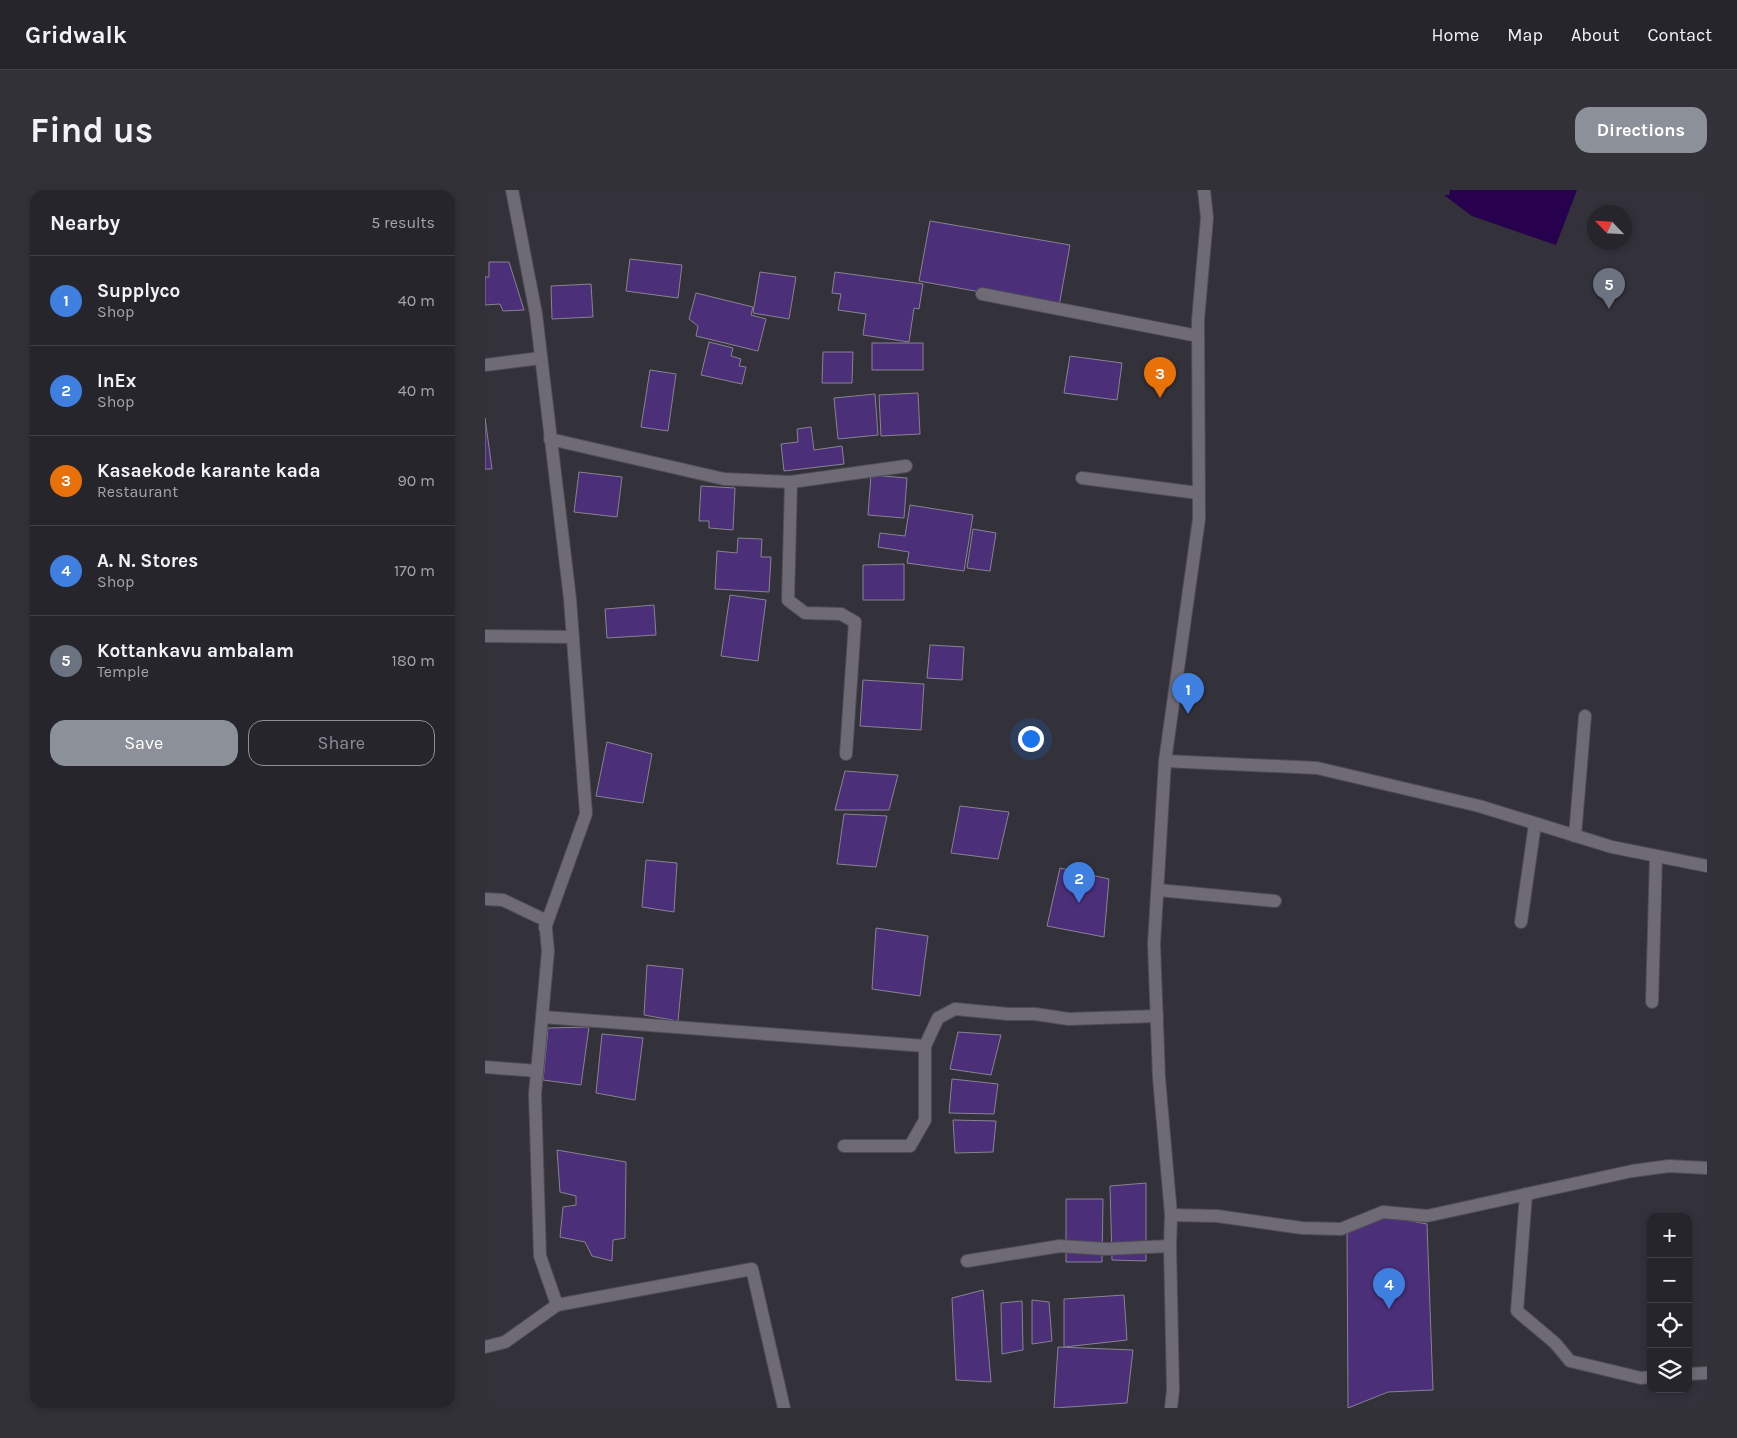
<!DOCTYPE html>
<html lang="en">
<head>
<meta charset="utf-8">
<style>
	body { margin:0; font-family:Karla,sans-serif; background:#323138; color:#f1f3f6 }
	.controls { position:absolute; right:15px; bottom:15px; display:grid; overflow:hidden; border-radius:10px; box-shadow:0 2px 8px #0003 }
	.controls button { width:45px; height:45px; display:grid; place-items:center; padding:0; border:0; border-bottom:1px solid #424248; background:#26252c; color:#f1f3f6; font:25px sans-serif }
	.compass { position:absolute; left:1102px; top:15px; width:45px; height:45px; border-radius:50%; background:#26252c; box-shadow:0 2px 8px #0003; rotate:295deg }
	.you { position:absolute; left:545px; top:548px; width:18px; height:18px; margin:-12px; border:4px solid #fff; border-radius:50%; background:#1a73e8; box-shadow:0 0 0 8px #1a73e833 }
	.badge { display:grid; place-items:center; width:32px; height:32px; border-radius:50%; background:#8c9099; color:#fff; font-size:16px; font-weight:700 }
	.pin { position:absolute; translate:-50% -41px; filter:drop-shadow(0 1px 2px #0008) }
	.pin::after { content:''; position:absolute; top:26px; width:18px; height:15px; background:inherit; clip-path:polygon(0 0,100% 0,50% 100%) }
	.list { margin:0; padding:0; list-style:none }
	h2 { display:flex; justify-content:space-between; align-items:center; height:65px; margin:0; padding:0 20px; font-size:21px }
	h2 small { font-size:16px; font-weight:400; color:#a4a5a9 }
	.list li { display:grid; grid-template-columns:32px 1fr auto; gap:15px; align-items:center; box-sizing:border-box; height:90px; padding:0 20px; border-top:1px solid #424248 }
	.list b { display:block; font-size:19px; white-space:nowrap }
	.list p { margin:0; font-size:16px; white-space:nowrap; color:#a4a5a9 }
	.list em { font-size:16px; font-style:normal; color:#a4a5a9 }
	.actions { display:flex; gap:10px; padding:15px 20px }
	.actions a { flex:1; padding:11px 0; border:1px solid #8c9099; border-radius:15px; text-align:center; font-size:18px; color:#8c9099 }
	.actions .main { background:#8c9099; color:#fff }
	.icon { flex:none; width:28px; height:28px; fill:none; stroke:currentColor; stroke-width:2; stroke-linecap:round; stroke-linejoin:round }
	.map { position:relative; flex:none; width:1222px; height:1218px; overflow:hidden; border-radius:15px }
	header { display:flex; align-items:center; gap:30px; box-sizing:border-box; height:70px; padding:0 25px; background:#26252c; border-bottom:1px solid #424248 }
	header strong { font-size:24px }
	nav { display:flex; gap:28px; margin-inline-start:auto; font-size:18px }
	.intro { display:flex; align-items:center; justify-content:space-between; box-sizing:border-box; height:120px; padding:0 30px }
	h1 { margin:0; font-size:35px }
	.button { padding:12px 22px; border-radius:15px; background:#8c9099; color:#fff; font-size:18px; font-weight:700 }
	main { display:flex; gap:30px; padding:0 30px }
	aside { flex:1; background:#26252c; border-radius:15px; box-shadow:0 2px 8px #0003 }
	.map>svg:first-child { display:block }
	.water { fill:#27014e }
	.building { fill:#4c2f79; stroke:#87838f }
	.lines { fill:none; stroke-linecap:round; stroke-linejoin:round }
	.lane-casing { stroke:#4f4d54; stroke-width:14 }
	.street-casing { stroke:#4f4d54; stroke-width:14 }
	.lane { stroke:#6e6b76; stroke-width:12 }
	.street { stroke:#6e6b76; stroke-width:12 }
</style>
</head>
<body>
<header>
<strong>Gridwalk</strong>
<nav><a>Home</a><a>Map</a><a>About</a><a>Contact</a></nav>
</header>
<div class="intro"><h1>Find us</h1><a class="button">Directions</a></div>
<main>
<aside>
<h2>Nearby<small>5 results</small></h2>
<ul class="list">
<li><span class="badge" style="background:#3f7fe0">1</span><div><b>Supplyco</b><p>Shop</p></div><em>40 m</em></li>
<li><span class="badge" style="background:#3f7fe0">2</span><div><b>InEx</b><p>Shop</p></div><em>40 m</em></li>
<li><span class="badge" style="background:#e8710a">3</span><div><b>Kasaekode karante kada</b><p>Restaurant</p></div><em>90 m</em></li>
<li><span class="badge" style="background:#3f7fe0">4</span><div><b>A. N. Stores</b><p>Shop</p></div><em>170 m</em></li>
<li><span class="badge" style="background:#6b7280">5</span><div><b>Kottankavu ambalam</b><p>Temple</p></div><em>180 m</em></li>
</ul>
<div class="actions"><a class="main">Save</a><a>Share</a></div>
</aside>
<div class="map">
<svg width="1222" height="1218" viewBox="0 0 1222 1218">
	<rect width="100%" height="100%" fill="#33313a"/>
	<path class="water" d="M965 0H1092L1071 55 987 26 959 5H964Z"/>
	<g class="building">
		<path d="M445 31 585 55 574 116 434 91Z"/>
		<path d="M145 69 197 75 193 108 141 101Z"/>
		<path d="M4 72H24L39 120 18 121 15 114 0 115V87H4Z"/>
		<path d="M275 82 311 87 304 129 268 123Z"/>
		<path d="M350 82 438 94 434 119 429 118 424 152 378 145 381 124 353 120 356 104 347 103Z"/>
		<path d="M106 94 108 127 67 129 66 96Z"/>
		<path d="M211 103 268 117 266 125 281 129 273 161 211 146 213 136 204 129Z"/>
		<path d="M224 152 248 158 246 166 256 169 254 176 261 177 257 194 216 185Z"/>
		<rect x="387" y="153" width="51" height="27"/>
		<path d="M338 162H368L367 193H337Z"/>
		<path d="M585 166 637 173 632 210 579 203Z"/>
		<path d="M165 180 191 184 183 241 156 237Z"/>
		<path d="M433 203 435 244 396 246 394 205Z"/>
		<path d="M390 204 393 245 353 249 349 208Z"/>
		<path d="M0 228 7 279H0Z"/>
		<path d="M326 237 329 260 357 256 359 274 299 281 296 254 313 252 312 239Z"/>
		<path d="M94 282 137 287 132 327 89 322Z"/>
		<path d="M386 285 422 288 419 328 383 325Z"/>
		<path d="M216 296 250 298 248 340 224 338V331H214Z"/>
		<path d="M425 315 488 325 479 381 422 373 424 362 393 357 395 343 420 346Z"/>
		<path d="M488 339 511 343 505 381 482 378Z"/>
		<path d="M253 348 277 349 276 367H286L284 402 230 399 232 361 252 363Z"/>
		<path d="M419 374V410H378V375Z"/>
		<path d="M245 405 281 410 273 471 236 466Z"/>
		<path d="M169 415 171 445 122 448 120 419Z"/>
		<path d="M445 455 479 457 477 490 442 488Z"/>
		<path d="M378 490 439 494 436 540 375 536Z"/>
		<path d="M122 552 167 564 158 613 111 606Z"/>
		<path d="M360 581 413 585 404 620H350Z"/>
		<path d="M475 616 524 622 513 669 466 663Z"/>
		<path d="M359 624 402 626 391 677 352 674Z"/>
		<path d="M161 670 192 673 189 722 157 717Z"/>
		<path d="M575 678 624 689 619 747 562 736Z"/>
		<path d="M391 738 443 746 435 806 387 799Z"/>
		<path d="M162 775 198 779 193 831 159 825Z"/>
		<path d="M104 837 96 895 58 890 63 838Z"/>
		<path d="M473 842 516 845 506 885 465 879Z"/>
		<path d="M117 844 158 848 150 910 111 903Z"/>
		<path d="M467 889 513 894 509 924 464 923Z"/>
		<path d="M468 930 511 931 508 962 470 963Z"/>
		<path d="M72 960 141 972 140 1048 128 1050 127 1071 107 1066 100 1052 75 1047 78 1017 91 1015V1006L75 1002Z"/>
		<path d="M661 993V1071L627 1070 625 996Z"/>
		<path d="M581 1009H618L617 1072H581Z"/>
		<path d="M899 1026 942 1034 948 1200 903 1202 863 1218 862 1039Z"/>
		<path d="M498 1100 506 1192 471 1190 467 1108Z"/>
		<path d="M639 1105 642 1150 579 1157V1109Z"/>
		<path d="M547 1110 564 1112 567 1151 547 1154Z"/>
		<path d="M537 1111 538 1160 517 1164 516 1113Z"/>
		<path d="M573 1157 648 1160 642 1213 569 1218Z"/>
	</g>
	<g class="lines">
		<defs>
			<g id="lane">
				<path d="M1167 812 1171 666"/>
				<path d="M58 827 440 856"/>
				<path d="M0 877 52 881"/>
			</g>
			<g id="street">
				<path d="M27 0 51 124 85 409 101 624 60 738"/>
				<path d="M497 104 713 146"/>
				<path d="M0 175 56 168"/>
				<path d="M65 249 239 289 306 292 421 276"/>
				<path d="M597 288 713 303"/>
				<path d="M306 292 303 410 320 423 356 424 370 432 361 564"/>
				<path d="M0 446 88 447"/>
				<path d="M680 571 832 578 994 616 1127 657 1222 676"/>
				<path d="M1090 646 1100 526"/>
				<path d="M673 700 790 711"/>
				<path d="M0 709 18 710 60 730 63 761 50 904 55 1066 72 1115"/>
				<path d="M1036 732 1050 634"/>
				<path d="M359 956H425L440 930V856L453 828 470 819 523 824H550L584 829 672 826"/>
				<path d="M1041 1004 1032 1121 1070 1153 1085 1171 1156 1188 1166 1187"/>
				<path d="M686 1025 732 1026 817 1038 856 1039 898 1022 942 1026 1147 981 1184 976 1222 978"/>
				<path d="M482 1071 575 1056 621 1059 685 1056"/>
				<path d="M0 1157 20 1152 72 1115 267 1079 299 1218"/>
				<path d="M1203 1184 1222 1183"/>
				<path d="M686 1218 688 1200 685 1056 686 1025 674 888 669 754 680 571 714 329 713 130 722 28 719 0"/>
			</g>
		</defs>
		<use href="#lane" class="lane-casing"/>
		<use href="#street" class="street-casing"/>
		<use href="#lane" class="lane"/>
		<use href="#street" class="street"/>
	</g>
</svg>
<div class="controls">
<button>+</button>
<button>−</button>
<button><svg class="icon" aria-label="locate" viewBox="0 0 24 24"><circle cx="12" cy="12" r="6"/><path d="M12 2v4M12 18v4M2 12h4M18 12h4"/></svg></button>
<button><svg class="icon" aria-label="layers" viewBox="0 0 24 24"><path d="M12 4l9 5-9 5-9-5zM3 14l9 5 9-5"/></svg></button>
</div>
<svg class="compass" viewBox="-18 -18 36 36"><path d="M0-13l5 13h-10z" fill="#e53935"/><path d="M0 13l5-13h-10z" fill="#a4a5a9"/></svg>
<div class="you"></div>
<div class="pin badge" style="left:703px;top:524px;background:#3f7fe0">1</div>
<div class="pin badge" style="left:594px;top:713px;background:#3f7fe0">2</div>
<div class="pin badge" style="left:675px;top:208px;background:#e8710a">3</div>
<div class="pin badge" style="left:904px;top:1119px;background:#3f7fe0">4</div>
<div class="pin badge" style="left:1124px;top:119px;background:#6b7280">5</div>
</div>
</main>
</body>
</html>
